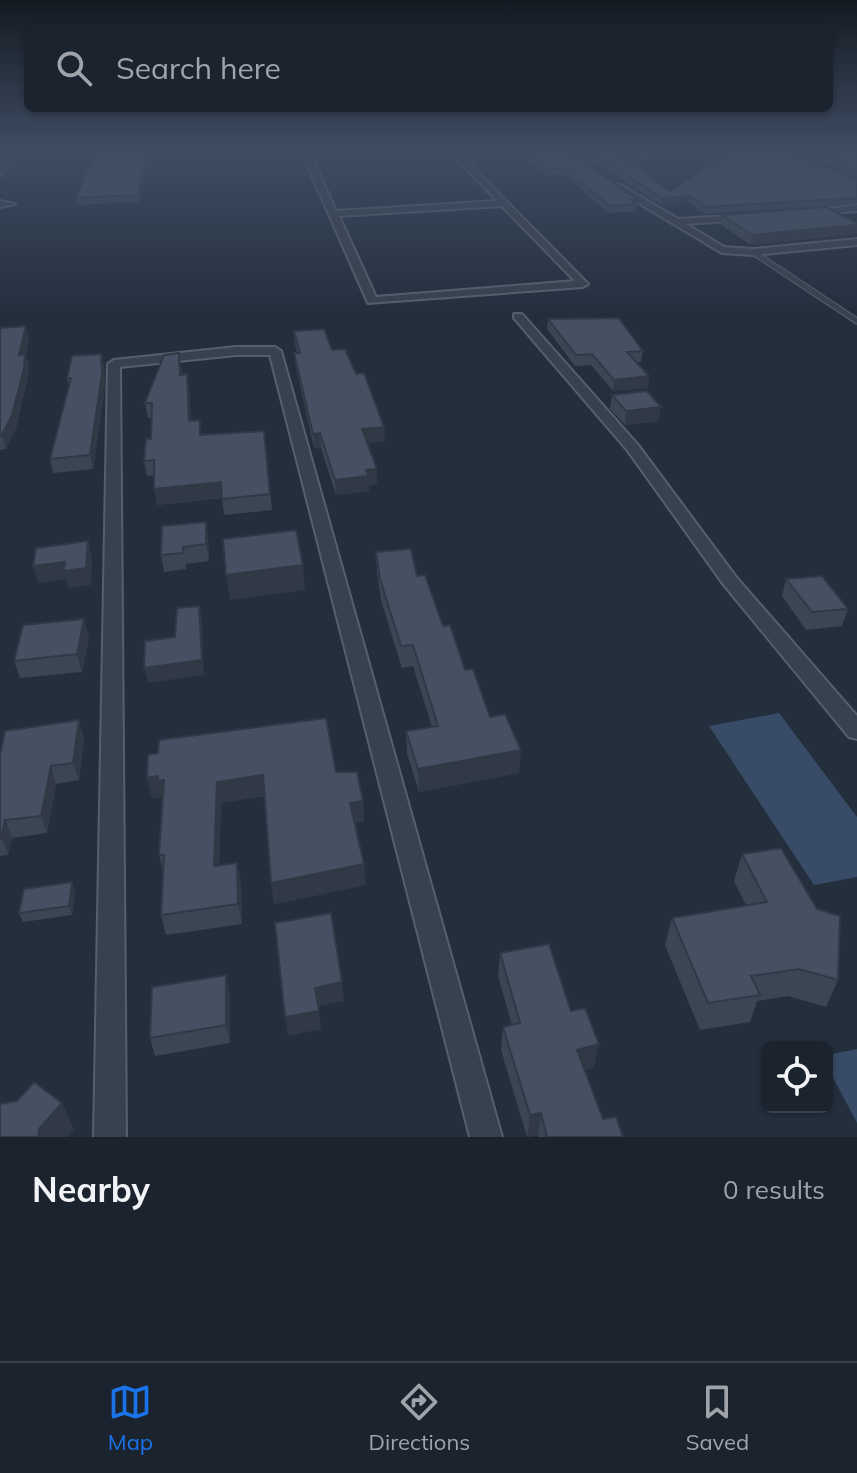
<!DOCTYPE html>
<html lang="en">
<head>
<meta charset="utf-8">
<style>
	body { margin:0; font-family:Mulish,sans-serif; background:#282f3a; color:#f1f3f6 }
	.controls { position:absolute; right:24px; bottom:24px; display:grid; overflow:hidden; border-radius:12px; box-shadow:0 2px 6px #0004 }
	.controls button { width:72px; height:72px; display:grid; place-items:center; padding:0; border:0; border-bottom:2px solid #39404a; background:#1b232e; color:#f1f3f6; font:40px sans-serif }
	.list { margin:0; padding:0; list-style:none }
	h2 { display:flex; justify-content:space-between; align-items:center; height:104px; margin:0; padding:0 32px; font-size:34px }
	h2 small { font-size:26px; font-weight:400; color:#a0a4aa }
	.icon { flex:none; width:44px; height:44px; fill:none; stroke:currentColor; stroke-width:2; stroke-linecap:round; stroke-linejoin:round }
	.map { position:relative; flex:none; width:857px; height:1137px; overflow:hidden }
	.search { position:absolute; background:#1b232e; box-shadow:0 2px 6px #0004; left:24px; right:24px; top:24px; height:88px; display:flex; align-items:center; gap:20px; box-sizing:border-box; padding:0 28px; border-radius:12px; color:#a0a4aa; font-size:30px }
	.sheet { height:224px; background:#1b232e }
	nav { display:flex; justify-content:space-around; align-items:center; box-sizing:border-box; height:112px; border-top:2px solid #39404a; background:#1b232e; font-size:22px; color:#a0a4aa }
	nav a { display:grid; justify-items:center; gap:4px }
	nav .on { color:#1a73e8 }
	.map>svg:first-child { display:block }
	.water { fill:#394c67 }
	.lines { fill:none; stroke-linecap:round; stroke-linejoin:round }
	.lane-far1-casing { stroke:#565f6c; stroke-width:6 }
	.lane-casing { stroke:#565f6c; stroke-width:7 }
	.street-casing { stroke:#565f6c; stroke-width:4 }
	.lane-far1 { stroke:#38414e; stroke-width:4 }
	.lane { stroke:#38414e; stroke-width:5 }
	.street { fill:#38414e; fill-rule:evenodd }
	.wall { fill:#3b4654 }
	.shaded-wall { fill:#303945 }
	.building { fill:#455162; stroke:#303945; stroke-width:2 }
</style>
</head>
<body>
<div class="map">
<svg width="857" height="1137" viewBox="0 0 857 1137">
	<rect width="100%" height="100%" fill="#242f3e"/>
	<g class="water">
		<path d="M779 713 857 817V877L814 885 709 726Z"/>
		<path d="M857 1049V1123L827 1066V1055Z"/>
	</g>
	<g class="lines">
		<defs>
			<path id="lane-far1" d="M804 161 795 156 826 153"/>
			<path id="lane" d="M753 252 857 321"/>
			<g id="street">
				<path d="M301 151H309L336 211 497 201 449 151H457L588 284 583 287 368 303ZM502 206 575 281 376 297 339 216Z"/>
				<path d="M631 151H640L646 156 639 158Z"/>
				<path d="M0 159 8 164 0 176Z"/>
				<path d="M615 185H621L678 219 746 215 743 220 686 224 724 247 753 249 857 239V245L753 255 722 253 615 189Z"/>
				<path d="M0 201 15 204 0 207Z"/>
				<path d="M857 205V211L808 215 804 212Z"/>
				<path d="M514 314H522L638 445 736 577 857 716V739L849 737 724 585 628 451 514 318Z"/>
				<path d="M236 347H275L281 351 502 1137H470L270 355H236L120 367 126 1137H94L108 364 114 360Z"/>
			</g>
		</defs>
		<use href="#lane-far1" class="lane-far1-casing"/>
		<use href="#lane" class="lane-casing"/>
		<use href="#street" class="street-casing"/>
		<use href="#lane-far1" class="lane-far1"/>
		<use href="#lane" class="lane"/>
		<use href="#street" class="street"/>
	</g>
	<g class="wall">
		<path d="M0 151H34L17 160 0 156Z"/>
		<path d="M216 151 208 160 149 159 139 202 77 205 76 198 92 160 70 159 69 153Z"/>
		<path d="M521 151H567L638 200 637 207H636L635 211 608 213 564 174 546 175Z"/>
		<path d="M578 151H632L631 155 619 156 670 191 793 152 794 154 857 180V204L705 214 689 203 661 205Z"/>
		<path d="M645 151H732L648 154Z"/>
		<path d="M817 153 857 154V177L816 159Z"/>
		<path d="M722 215 857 223V234L751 245 720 224Z"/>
		<path d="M548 319 643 351 641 362H636L649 376 648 388 613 391 591 365 575 366 547 329Z"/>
		<path d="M0 328 29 338 26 355 29 367 27 381 16 428 6 449 0 450Z"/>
		<path d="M294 331 332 350 385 441 367 443 377 469V484L369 485V491L336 495 321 448H314L296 367 294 353H297L295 344Z"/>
		<path d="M104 366 105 387 93 469 53 473 50 459 69 386 67 378Z"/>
		<path d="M181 367 182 375 189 388 191 420 202 434 264 431 272 510 224 515 222 498 157 505 154 489V475L147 476 144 461 151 439V418H148L145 403Z"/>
		<path d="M612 395 658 421 625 425 610 409Z"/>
		<path d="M206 522 208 538 209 561 186 564V569L164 572 161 555Z"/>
		<path d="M376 552 417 576 519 773 419 792 407 753 406 731 432 727 413 666 402 668 381 600 377 572Z"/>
		<path d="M786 579 848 609 842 626 806 630 782 596Z"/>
		<path d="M89 637 82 672 20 678 14 661Z"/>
		<path d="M84 738 79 780 56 784 47 833 12 838 8 855 0 856V755Z"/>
		<path d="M336 772 363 801 364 821 354 823 366 885 274 904 264 796 221 803 219 865 237 863 241 883 242 924 166 935 161 915 163 872 159 855 163 801 161 797 152 798 147 778Z"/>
		<path d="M742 854 838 980 826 1007 788 996 757 1001 750 1022 700 1030 665 945 672 918 746 905 734 881Z"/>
		<path d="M72 882 75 891 72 915 23 922 19 913Z"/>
		<path d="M500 953 571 1011 594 1067 584 1070 603 1119 623 1137H538V1135L527 1137 501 1050 503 1027 512 1025 498 976Z"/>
		<path d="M226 975 230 994V1043L155 1056 150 1038Z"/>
	</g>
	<g class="shaded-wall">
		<path d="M21 151H34L17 160 15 154Z"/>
		<path d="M210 151H216L208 160V153Z"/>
		<path d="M148 153 149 159 139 202 138 195Z"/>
		<path d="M690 196 689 203 661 205 662 198Z"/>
		<path d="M857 225V234L751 245 752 235Z"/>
		<path d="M26 326 29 338 26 355 29 367 27 381 16 428 6 449 2 435Z"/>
		<path d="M101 354 104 366 105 387 93 469 90 455Z"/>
		<path d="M187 374 189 388 192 435 189 421Z"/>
		<path d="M649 376 648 388 613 391 614 380Z"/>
		<path d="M661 407 658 421 625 425 626 411Z"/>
		<path d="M384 427 385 441 363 443 362 429Z"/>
		<path d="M320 433 321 448H314L313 434Z"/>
		<path d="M377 469V484L369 485V491L336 495 335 480 366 470Z"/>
		<path d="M221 482 224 497 157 505 154 489Z"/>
		<path d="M206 522 208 538 209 561 206 544Z"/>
		<path d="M88 541 92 558 91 585 69 588 66 579 38 583 33 566Z"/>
		<path d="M303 565 305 590 230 600 226 575Z"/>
		<path d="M199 606 202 620 204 675 148 683 144 668 202 660Z"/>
		<path d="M84 619 89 637 82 672 77 654Z"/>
		<path d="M79 720 84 738 79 780 73 763Z"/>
		<path d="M521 750 519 773 419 792 418 769Z"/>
		<path d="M51 766 56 784 47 833 41 816Z"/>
		<path d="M263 775 266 795 221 803 218 886 214 866 217 782Z"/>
		<path d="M158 776 164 780 162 802 161 797 152 798 147 778Z"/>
		<path d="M363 801 364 821 351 823 350 803Z"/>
		<path d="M5 820 12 838 8 855 1 837Z"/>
		<path d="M237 863 241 883 242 924 238 904Z"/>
		<path d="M364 864 366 885 274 904 271 883Z"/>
		<path d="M72 882 75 891 72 915 69 906Z"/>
		<path d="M226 975 230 994V1043L226 1025Z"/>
		<path d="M342 982 344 1001 318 1006 315 988Z"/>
		<path d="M319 1011 321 1029 288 1036 285 1017Z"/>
		<path d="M599 1044 594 1067 573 1072 577 1050Z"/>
		<path d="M62 1103 74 1129 67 1137H38L39 1129Z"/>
		<path d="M541 1113 538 1135 527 1137 530 1115Z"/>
	</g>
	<g class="building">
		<path d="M3 151H21L15 154Z"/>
		<path d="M70 151H210L208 153H148L138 195 76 198 94 154 69 153Z"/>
		<path d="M528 151H567L638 200H631L636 204 609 206 565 168 546 169Z"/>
		<path d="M588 151H612L670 191 733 151H792L794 154 857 180V198L706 207 690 196 662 198Z"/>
		<path d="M842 151 857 154V169L817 153Z"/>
		<path d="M827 207 857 223V225L752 235 722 215Z"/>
		<path d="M619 318 643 351 627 352 649 376 614 380 592 354 576 355 548 319Z"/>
		<path d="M26 326 19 355 25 354 24 368 12 415 2 435 0 436V328Z"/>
		<path d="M324 329 332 350 345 349 356 374 364 373 384 427 362 429 377 469 366 470 368 476 335 480 320 433 313 434 294 353H300L294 331Z"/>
		<path d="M179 353 180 375 187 374 189 421 200 420V435L264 431 270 494 222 499 221 482 154 489V460L144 461 146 439H151L152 403H145L164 355Z"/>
		<path d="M101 354 102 374 90 455 50 459 71 378H67L72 356Z"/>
		<path d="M647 391 661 407 626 411 612 395Z"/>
		<path d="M206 522V544L183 547V553L161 555 162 526Z"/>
		<path d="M296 530 303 565 226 575 223 539Z"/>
		<path d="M88 541 86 568 64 571 65 562 33 566 36 548Z"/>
		<path d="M411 549 417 576 425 575 443 626 450 625 465 670 473 669 490 717 505 714 521 750 418 769 406 731 438 726 413 645 401 646 380 579 376 552Z"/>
		<path d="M822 576 848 609 812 612 786 579Z"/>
		<path d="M199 606 202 660 144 668 145 641 175 637 177 608Z"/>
		<path d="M84 619 77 654 14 661 23 625Z"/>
		<path d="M326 718 336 772H357L363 801 350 803 364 864 271 883 263 775 217 782 214 866 237 863 238 904 161 915 164 855H159L164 780 158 781V776L147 778 148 755 158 753 159 740Z"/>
		<path d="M79 720 73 763 51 766 41 816 5 820 1 837 0 838V755L5 731Z"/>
		<path d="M781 848 817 909 840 916 838 980 799 969 751 976 760 995 708 1003 672 918 767 902 742 854Z"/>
		<path d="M72 882 69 906 19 913 24 889Z"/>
		<path d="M331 913 342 982 315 988 319 1011 285 1017 275 923Z"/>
		<path d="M549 944 571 1011 585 1008 599 1044 577 1050 603 1119 616 1117 623 1137H547L541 1113 530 1115 503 1027 520 1023 500 953Z"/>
		<path d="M226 975V1025L150 1038 152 987Z"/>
		<path d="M34 1082 62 1103 39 1129 38 1137H0V1104L17 1101Z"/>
	</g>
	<linearGradient id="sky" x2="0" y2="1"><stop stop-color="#141a22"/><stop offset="0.49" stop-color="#3f4d63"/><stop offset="1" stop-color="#3f4d63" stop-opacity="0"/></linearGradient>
	<rect width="857" height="310" fill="url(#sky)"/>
</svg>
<div class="controls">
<button><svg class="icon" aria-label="locate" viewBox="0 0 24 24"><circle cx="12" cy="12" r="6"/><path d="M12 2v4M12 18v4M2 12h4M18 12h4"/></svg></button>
</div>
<div class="search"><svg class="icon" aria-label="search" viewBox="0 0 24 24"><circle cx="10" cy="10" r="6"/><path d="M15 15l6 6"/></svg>Search here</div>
</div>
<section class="sheet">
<h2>Nearby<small>0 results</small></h2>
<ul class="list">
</ul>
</section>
<nav>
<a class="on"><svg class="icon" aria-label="map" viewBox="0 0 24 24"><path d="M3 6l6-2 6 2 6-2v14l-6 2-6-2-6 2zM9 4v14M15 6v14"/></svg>Map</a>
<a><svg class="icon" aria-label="directions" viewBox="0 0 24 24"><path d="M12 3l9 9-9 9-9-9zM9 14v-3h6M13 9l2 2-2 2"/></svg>Directions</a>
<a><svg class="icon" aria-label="saved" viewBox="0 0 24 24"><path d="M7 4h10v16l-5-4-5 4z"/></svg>Saved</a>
</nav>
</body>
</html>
